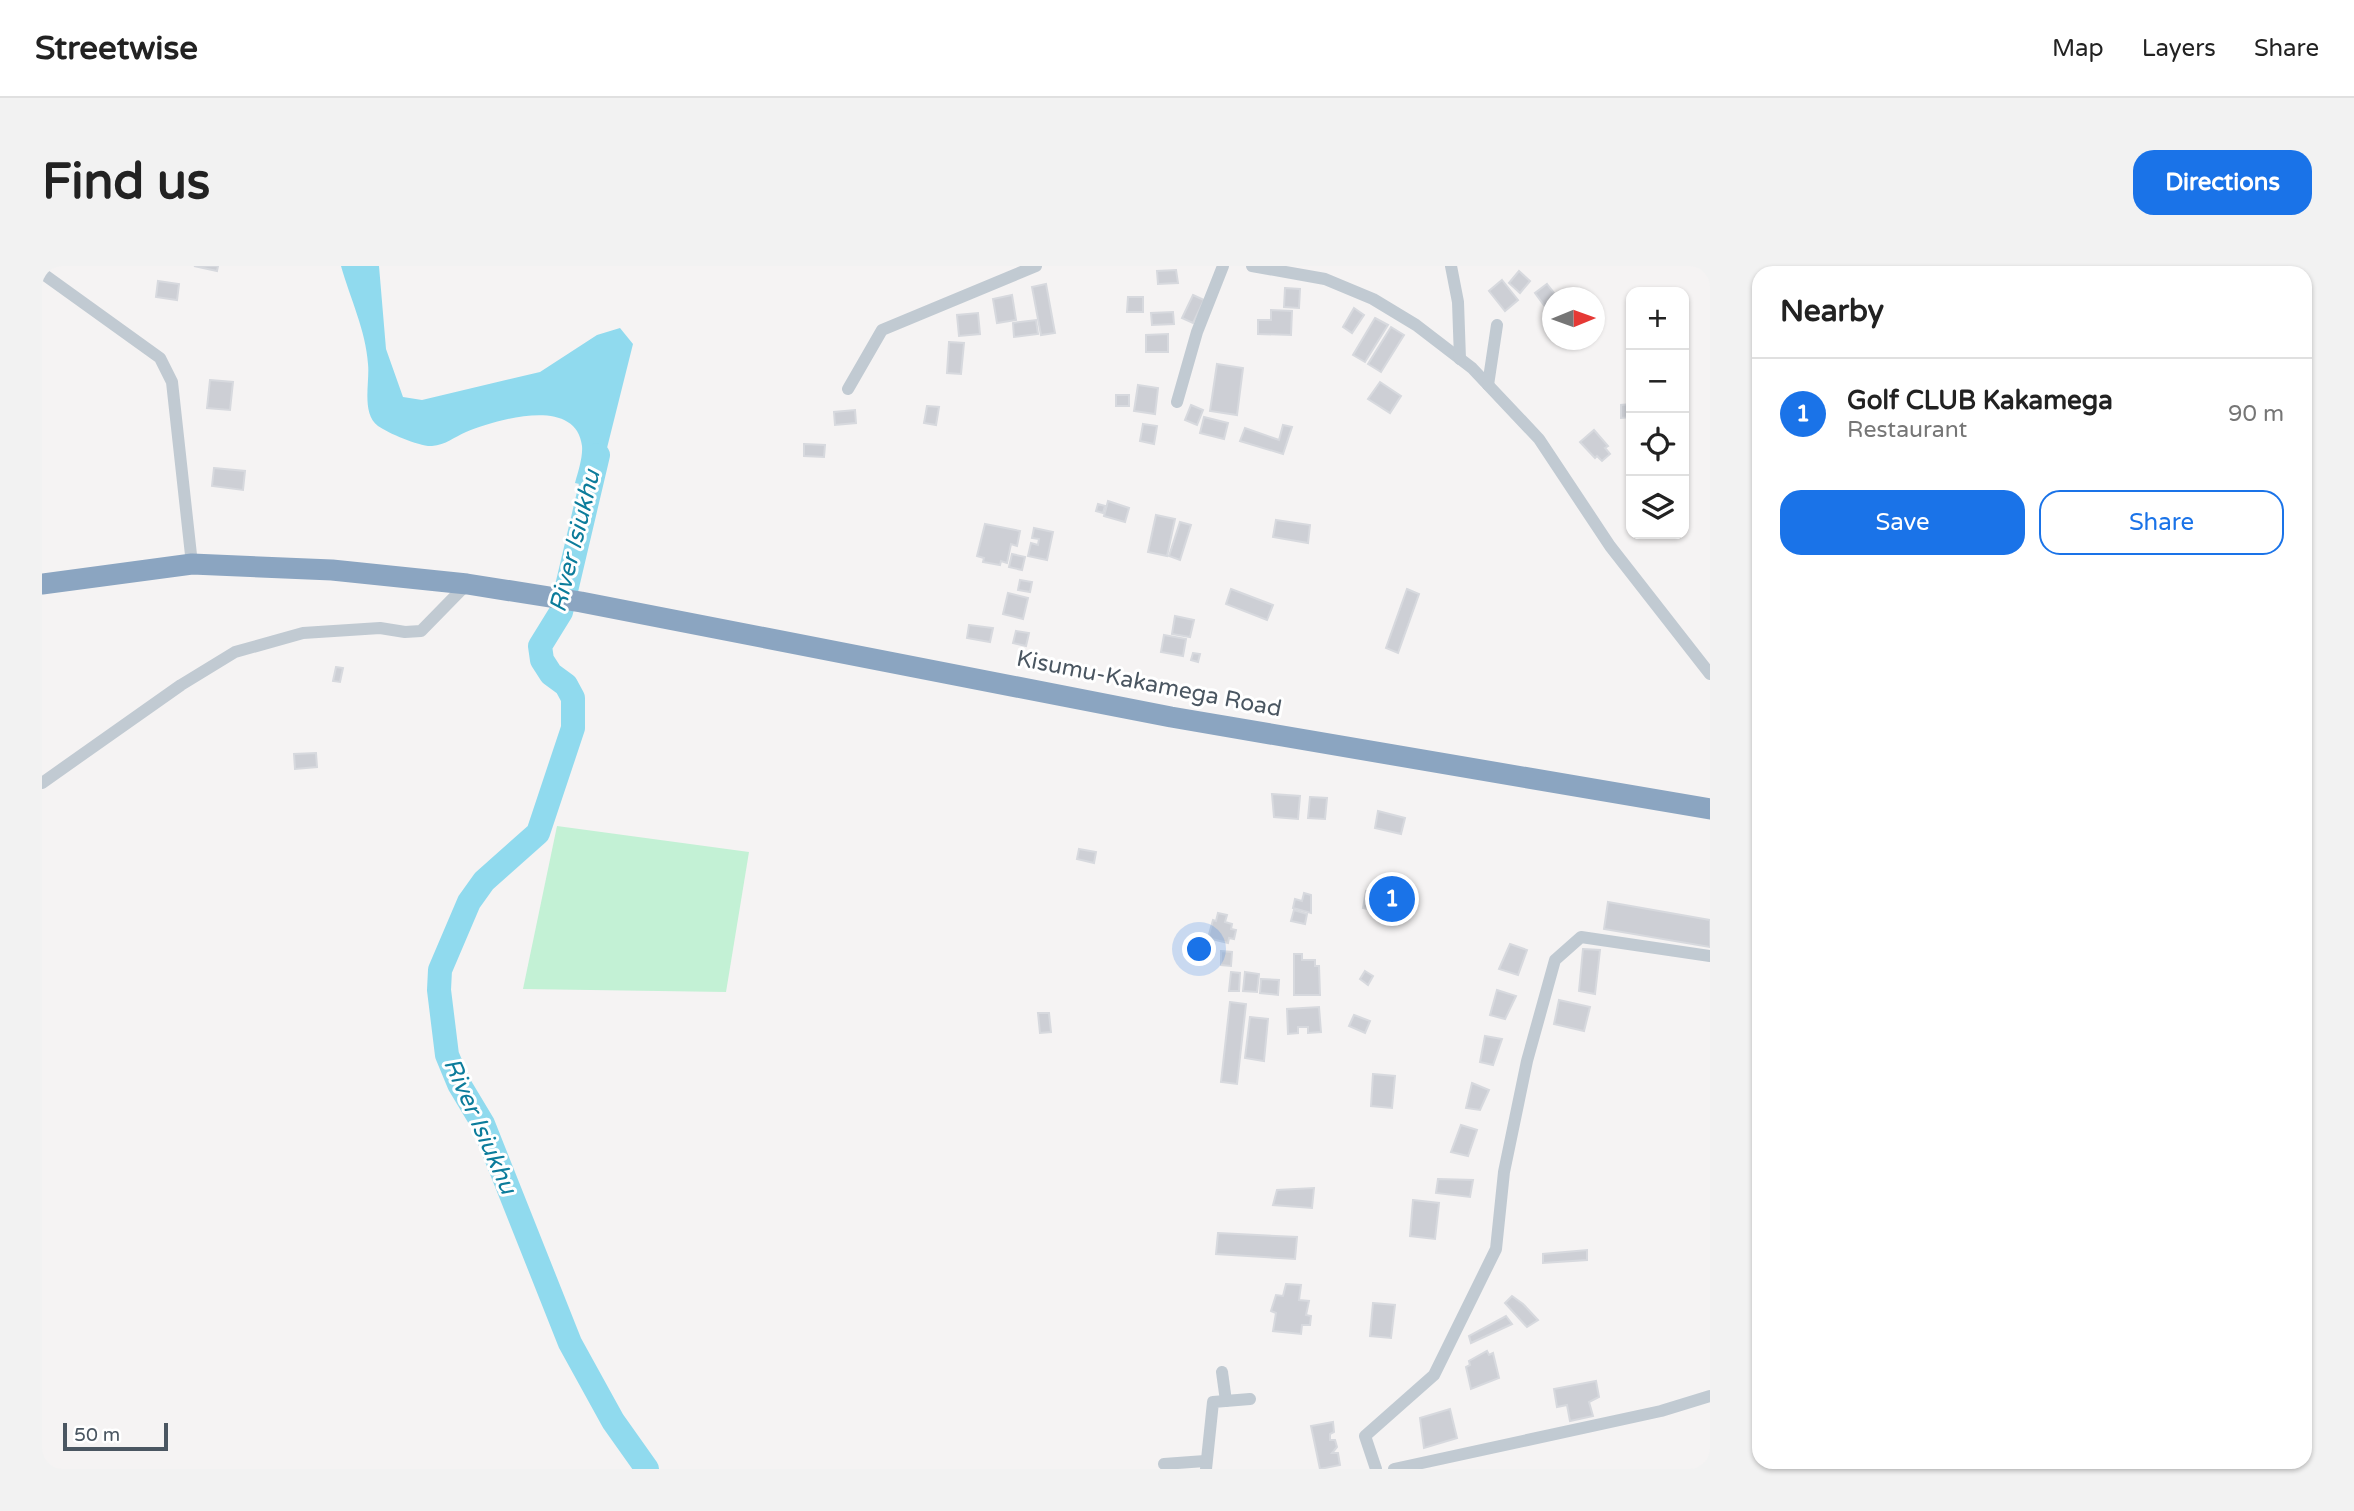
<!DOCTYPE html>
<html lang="en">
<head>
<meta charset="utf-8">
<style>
	body { margin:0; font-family:"Varela Round",sans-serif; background:#f2f2f2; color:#222 }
	.controls { position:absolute; right:21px; top:21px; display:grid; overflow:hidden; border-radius:14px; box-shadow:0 2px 5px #0004 }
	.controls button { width:63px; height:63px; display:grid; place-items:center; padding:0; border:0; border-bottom:2px solid #e0e0e0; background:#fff; color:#222; font:35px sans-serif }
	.compass { position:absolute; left:1500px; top:21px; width:63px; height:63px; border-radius:50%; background:#fff; box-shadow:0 2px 5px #0004; rotate:89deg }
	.scale { position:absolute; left:21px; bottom:18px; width:105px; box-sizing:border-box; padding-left:7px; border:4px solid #4a5661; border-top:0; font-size:19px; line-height:24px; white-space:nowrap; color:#4a5661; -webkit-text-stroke:5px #fff; paint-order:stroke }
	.you { position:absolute; left:1158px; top:684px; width:24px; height:24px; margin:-18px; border:5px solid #fff; border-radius:50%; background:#1a73e8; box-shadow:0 0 0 10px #1a73e833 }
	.badge { display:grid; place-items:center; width:46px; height:46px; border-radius:50%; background:#1a73e8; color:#fff; font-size:23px; font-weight:700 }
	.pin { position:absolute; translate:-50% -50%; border:4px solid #fff; box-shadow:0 2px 7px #0006 }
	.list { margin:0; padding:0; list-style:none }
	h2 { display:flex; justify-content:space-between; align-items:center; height:91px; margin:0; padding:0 28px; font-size:30px }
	h2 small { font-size:23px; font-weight:400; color:#767676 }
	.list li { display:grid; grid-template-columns:46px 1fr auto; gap:21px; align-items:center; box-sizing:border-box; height:112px; padding:0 28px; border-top:2px solid #e0e0e0 }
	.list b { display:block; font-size:26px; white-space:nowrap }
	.list p { margin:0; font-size:23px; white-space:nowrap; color:#767676 }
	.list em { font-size:23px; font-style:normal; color:#767676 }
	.actions { display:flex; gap:14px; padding:21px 28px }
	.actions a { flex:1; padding:16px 0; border:2px solid #1a73e8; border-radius:21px; text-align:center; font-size:24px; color:#1a73e8 }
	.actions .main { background:#1a73e8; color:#fff }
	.icon { flex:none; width:38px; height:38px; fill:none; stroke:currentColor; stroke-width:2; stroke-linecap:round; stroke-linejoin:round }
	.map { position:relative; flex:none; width:1668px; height:1203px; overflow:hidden; border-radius:21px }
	header { display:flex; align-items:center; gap:42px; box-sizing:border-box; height:98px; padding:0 35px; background:#fff; border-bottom:2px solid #e0e0e0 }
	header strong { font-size:33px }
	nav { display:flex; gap:38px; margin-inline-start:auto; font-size:24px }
	.intro { display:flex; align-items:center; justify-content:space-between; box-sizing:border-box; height:168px; padding:0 42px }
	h1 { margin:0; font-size:49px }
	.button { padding:18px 32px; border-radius:21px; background:#1a73e8; color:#fff; font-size:24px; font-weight:700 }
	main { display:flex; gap:42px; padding:0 42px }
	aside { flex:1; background:#fff; border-radius:21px; box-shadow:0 2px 5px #0004 }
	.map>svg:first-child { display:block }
	.green { fill:#c3f1d5 }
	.water { fill:#90daee }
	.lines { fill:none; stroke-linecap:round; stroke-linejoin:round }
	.river { stroke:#90daee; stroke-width:24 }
	.building { fill:#cdcfd5; stroke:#d7d9de; stroke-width:2 }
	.street { stroke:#c1cad2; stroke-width:12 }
	.highway { stroke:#8ba5c1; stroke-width:21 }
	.labels { text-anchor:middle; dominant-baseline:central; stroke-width:6; stroke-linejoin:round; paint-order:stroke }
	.street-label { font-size:23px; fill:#4a5661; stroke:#fff }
	.water-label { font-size:24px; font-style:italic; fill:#0c7c9b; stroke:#fff }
</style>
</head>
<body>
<header>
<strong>Streetwise</strong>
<nav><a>Map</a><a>Layers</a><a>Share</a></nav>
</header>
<div class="intro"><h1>Find us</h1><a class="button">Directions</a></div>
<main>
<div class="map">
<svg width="1668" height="1203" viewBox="0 0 1668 1203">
	<rect width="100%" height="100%" fill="#f5f3f3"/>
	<path class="green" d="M515 560 707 586 684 726 481 723Z"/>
	<path class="water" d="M299 0H337L344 83 361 131 380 134 498 106 555 69 578 62 591 78 555 222 533 217C536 206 541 191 540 180 534 129 454 154 424 166 412 171 404 179 390 180 378 181 346 167 336 160 319 147 328 116 326 98 324 65 308 32 299 0Z"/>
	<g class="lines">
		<path class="river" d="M556 189 519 346 498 380 500 394 509 408 524 419 531 432V462L496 567 442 615 427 636 398 704 397 724 405 789 417 818 441 858 528 1077 571 1155 605 1203"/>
	</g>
	<g class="building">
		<path d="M152 0H176L175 5Z"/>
		<path d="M1134 4 1136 17 1116 18 1115 5Z"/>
		<path d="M1477 5 1488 15 1478 27 1467 17Z"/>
		<path d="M1460 14 1476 34 1463 45 1447 25Z"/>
		<path d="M116 15 137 18 135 34 114 31Z"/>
		<path d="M1004 18 1013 67 999 69 990 21Z"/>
		<path d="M1505 18 1516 32H1510V37L1504 42 1493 27Z"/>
		<path d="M1243 22 1258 23 1257 42 1242 41Z"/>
		<path d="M970 29 974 54 955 57 951 33Z"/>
		<path d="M1151 29 1162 34 1151 57 1140 52Z"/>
		<path d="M1086 31H1101V46H1085Z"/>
		<path d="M1312 42 1322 49 1310 67 1301 61Z"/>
		<path d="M1229 44 1250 45 1249 69 1216 68V54H1229Z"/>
		<path d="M1131 46 1132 58 1110 59 1109 47Z"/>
		<path d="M936 47 938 68 917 70 915 49Z"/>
		<path d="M1333 52 1346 59 1323 96 1311 89Z"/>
		<path d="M994 54 996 68 972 71 971 57Z"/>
		<path d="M1349 61 1362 69 1339 106 1326 98Z"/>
		<path d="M1126 68V86H1104V69Z"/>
		<path d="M907 76 922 77 919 108 905 107Z"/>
		<path d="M1175 98 1201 102 1195 149 1168 145Z"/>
		<path d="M168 114 191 116 188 144 165 142Z"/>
		<path d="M1338 116 1359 130 1348 147 1326 133Z"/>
		<path d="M1096 119 1116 122 1113 148 1092 145Z"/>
		<rect x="1074" y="129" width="13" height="11"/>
		<path d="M1589 138V151L1579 152V139Z"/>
		<path d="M1149 139 1161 144 1155 159 1143 154Z"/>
		<path d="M885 140 897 141 894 159 882 157Z"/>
		<path d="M813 144 814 157 793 159 792 146Z"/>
		<path d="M1162 151 1186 157 1182 173 1158 167Z"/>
		<path d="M1101 158 1115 160 1112 178 1098 175Z"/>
		<path d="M1241 159 1250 161 1241 188 1198 175 1203 162 1237 174Z"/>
		<path d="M1552 164 1566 180 1563 182 1568 188 1560 195 1555 190 1553 192 1538 176Z"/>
		<path d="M762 178 783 179 782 191 762 190Z"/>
		<path d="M172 202 203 205 201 224 170 220Z"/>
		<path d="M1066 235 1087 242 1083 256 1062 250Z"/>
		<path d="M1056 238 1063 240 1061 247 1054 245Z"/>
		<path d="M1114 249 1133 253 1125 290 1106 286Z"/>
		<path d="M1234 254 1268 259 1266 277 1231 271Z"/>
		<path d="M1138 256 1149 259 1138 294 1127 290Z"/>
		<path d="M943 258 978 265 975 280 969 278 965 297 959 295 958 299 941 296 942 292 935 290Z"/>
		<path d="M992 262 1011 266 1005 294 986 290 989 277 996 279 997 273 990 272Z"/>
		<path d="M970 288 983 291 980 304 967 301Z"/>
		<path d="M978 314 990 316 988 326 976 324Z"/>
		<path d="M1189 323 1231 339 1225 354 1184 338Z"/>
		<path d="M1365 323 1377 328 1356 387 1344 382Z"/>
		<path d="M966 327 986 332 981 353 961 348Z"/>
		<path d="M1133 350 1152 354 1148 371 1130 368Z"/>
		<path d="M927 359 951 362 948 376 925 372Z"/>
		<path d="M974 365 987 367 984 380 971 377Z"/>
		<path d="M1122 369 1144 373 1141 390 1119 386Z"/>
		<path d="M1151 387 1158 388 1156 396 1149 394Z"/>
		<path d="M294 401 301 402 298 416 291 415Z"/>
		<path d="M274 487 275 501 253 503 252 488Z"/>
		<path d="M1230 528 1258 530 1256 553 1232 551Z"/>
		<path d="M1268 531 1285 532 1283 553 1266 552Z"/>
		<path d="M1336 545 1363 552 1359 568 1333 562Z"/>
		<path d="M1037 583 1054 586 1052 597 1035 593Z"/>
		<path d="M1324 625 1350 630 1347 648 1321 642Z"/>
		<path d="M1262 627 1269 629V647L1251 642 1253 633 1260 635Z"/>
		<path d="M1566 636 1668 654V681L1562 663Z"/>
		<path d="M1252 644 1265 648 1263 658 1249 655Z"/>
		<path d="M1176 647 1185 649 1183 656 1190 658 1189 663 1194 664 1192 673 1187 672 1186 677 1166 672 1171 654 1174 655Z"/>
		<path d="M1468 678 1485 684 1476 709 1457 703Z"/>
		<path d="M1541 683 1558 684 1553 728 1537 725Z"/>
		<path d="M1179 685 1190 686 1189 700 1179 699Z"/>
		<path d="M1252 688H1260V694H1273V700H1277L1278 729H1252Z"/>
		<path d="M1323 705 1331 710 1326 719 1318 713Z"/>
		<path d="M1189 706 1198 707 1197 725H1187Z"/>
		<path d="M1203 706 1217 708 1215 726 1201 725Z"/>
		<path d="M1219 713 1237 714 1236 729 1218 727Z"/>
		<path d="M1455 724 1474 730 1463 753 1448 749Z"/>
		<path d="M1517 734 1548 741 1542 765 1512 758Z"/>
		<path d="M1188 736 1204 738 1195 818 1179 816Z"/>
		<path d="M1277 741 1279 766 1266 767V761H1256V767L1246 768 1245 743Z"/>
		<path d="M996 747H1007L1009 766 998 767Z"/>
		<path d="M1312 749 1328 755 1323 767 1307 760Z"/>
		<path d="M1208 751 1226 753 1222 795 1203 792Z"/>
		<path d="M1443 770 1460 773 1451 799 1438 796Z"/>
		<path d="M1331 808 1353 810 1350 842 1329 840Z"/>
		<path d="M1430 817 1447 824 1438 844 1424 842Z"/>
		<path d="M1419 859 1435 864 1426 890 1409 886Z"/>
		<path d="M1396 913 1431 914 1428 931 1394 927Z"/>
		<path d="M1272 922 1270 942 1231 939 1235 924Z"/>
		<path d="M1371 934 1397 937 1393 973 1368 970Z"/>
		<path d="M1176 967 1255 971 1253 993 1174 988Z"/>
		<path d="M1545 984V994L1501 997V988Z"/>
		<path d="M1244 1018 1259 1019 1257 1034 1267 1035 1264 1049 1269 1050 1268 1059H1260L1259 1068 1231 1065 1234 1047 1229 1045 1234 1029 1241 1030Z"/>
		<path d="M1470 1030 1481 1038 1496 1054 1485 1061 1463 1037Z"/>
		<path d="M1331 1037 1353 1039 1349 1072 1328 1070Z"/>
		<path d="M1464 1050 1470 1058 1429 1077 1427 1070Z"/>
		<path d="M1445 1085 1447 1089 1451 1087 1457 1112 1429 1123 1424 1101 1428 1099 1427 1095Z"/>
		<path d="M1554 1115 1557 1131 1547 1136 1551 1150 1528 1155 1525 1139 1515 1141 1512 1123Z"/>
		<path d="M1408 1143 1415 1172 1382 1182 1378 1152Z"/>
		<path d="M1291 1156 1292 1166 1288 1168V1174H1293L1295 1181 1290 1187H1296L1298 1199 1278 1203 1269 1160Z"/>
	</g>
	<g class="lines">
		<g class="street">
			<path d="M1210 0 1283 13 1331 33 1374 59 1430 102 1497 173 1568 280 1668 408"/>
			<path d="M1409 0 1416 36 1418 93"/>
			<path d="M0 7 118 92 130 116 150 298"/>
			<path d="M1446 119 1455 59"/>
			<path d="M806 123 840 64 994 0"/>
			<path d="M1135 136 1155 66 1181 0"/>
			<path d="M0 517 139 419 193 386 261 367 338 362 363 366 379 365 425 318"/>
			<path d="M1180 1106 1184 1135"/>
			<path d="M1122 1198 1163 1195"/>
			<path d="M1164 1203 1171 1136 1208 1133"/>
			<path d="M1334 1203 1323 1170 1392 1109 1454 983 1462 906 1485 795 1513 694 1539 671 1668 690"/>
			<path d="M1352 1203 1619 1145 1668 1130"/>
		</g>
		<path class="highway" d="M0 318 150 298 290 304 425 318 539 336 1129 451 1668 543"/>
	</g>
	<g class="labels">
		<g class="street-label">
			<text transform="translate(1107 418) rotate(11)">Kisumu-Kakamega Road</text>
		</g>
		<g class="water-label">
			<text transform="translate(533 275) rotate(-76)">River Isiukhu</text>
			<text transform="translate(438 860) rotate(66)">River Isiukhu</text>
		</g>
	</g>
</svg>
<div class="controls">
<button>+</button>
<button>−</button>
<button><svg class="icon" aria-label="locate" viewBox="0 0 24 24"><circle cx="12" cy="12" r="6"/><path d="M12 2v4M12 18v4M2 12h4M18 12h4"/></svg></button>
<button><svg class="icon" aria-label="layers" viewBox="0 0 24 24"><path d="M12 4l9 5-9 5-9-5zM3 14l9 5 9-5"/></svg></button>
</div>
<svg class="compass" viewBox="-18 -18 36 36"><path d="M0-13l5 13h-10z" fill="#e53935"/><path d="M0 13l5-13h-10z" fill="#767676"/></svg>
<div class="scale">50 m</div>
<div class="you"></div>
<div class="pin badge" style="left:1350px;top:633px">1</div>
</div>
<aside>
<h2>Nearby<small></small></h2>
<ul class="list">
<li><span class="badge">1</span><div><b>Golf CLUB Kakamega</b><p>Restaurant</p></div><em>90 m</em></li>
</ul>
<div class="actions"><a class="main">Save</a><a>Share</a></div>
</aside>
</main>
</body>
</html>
